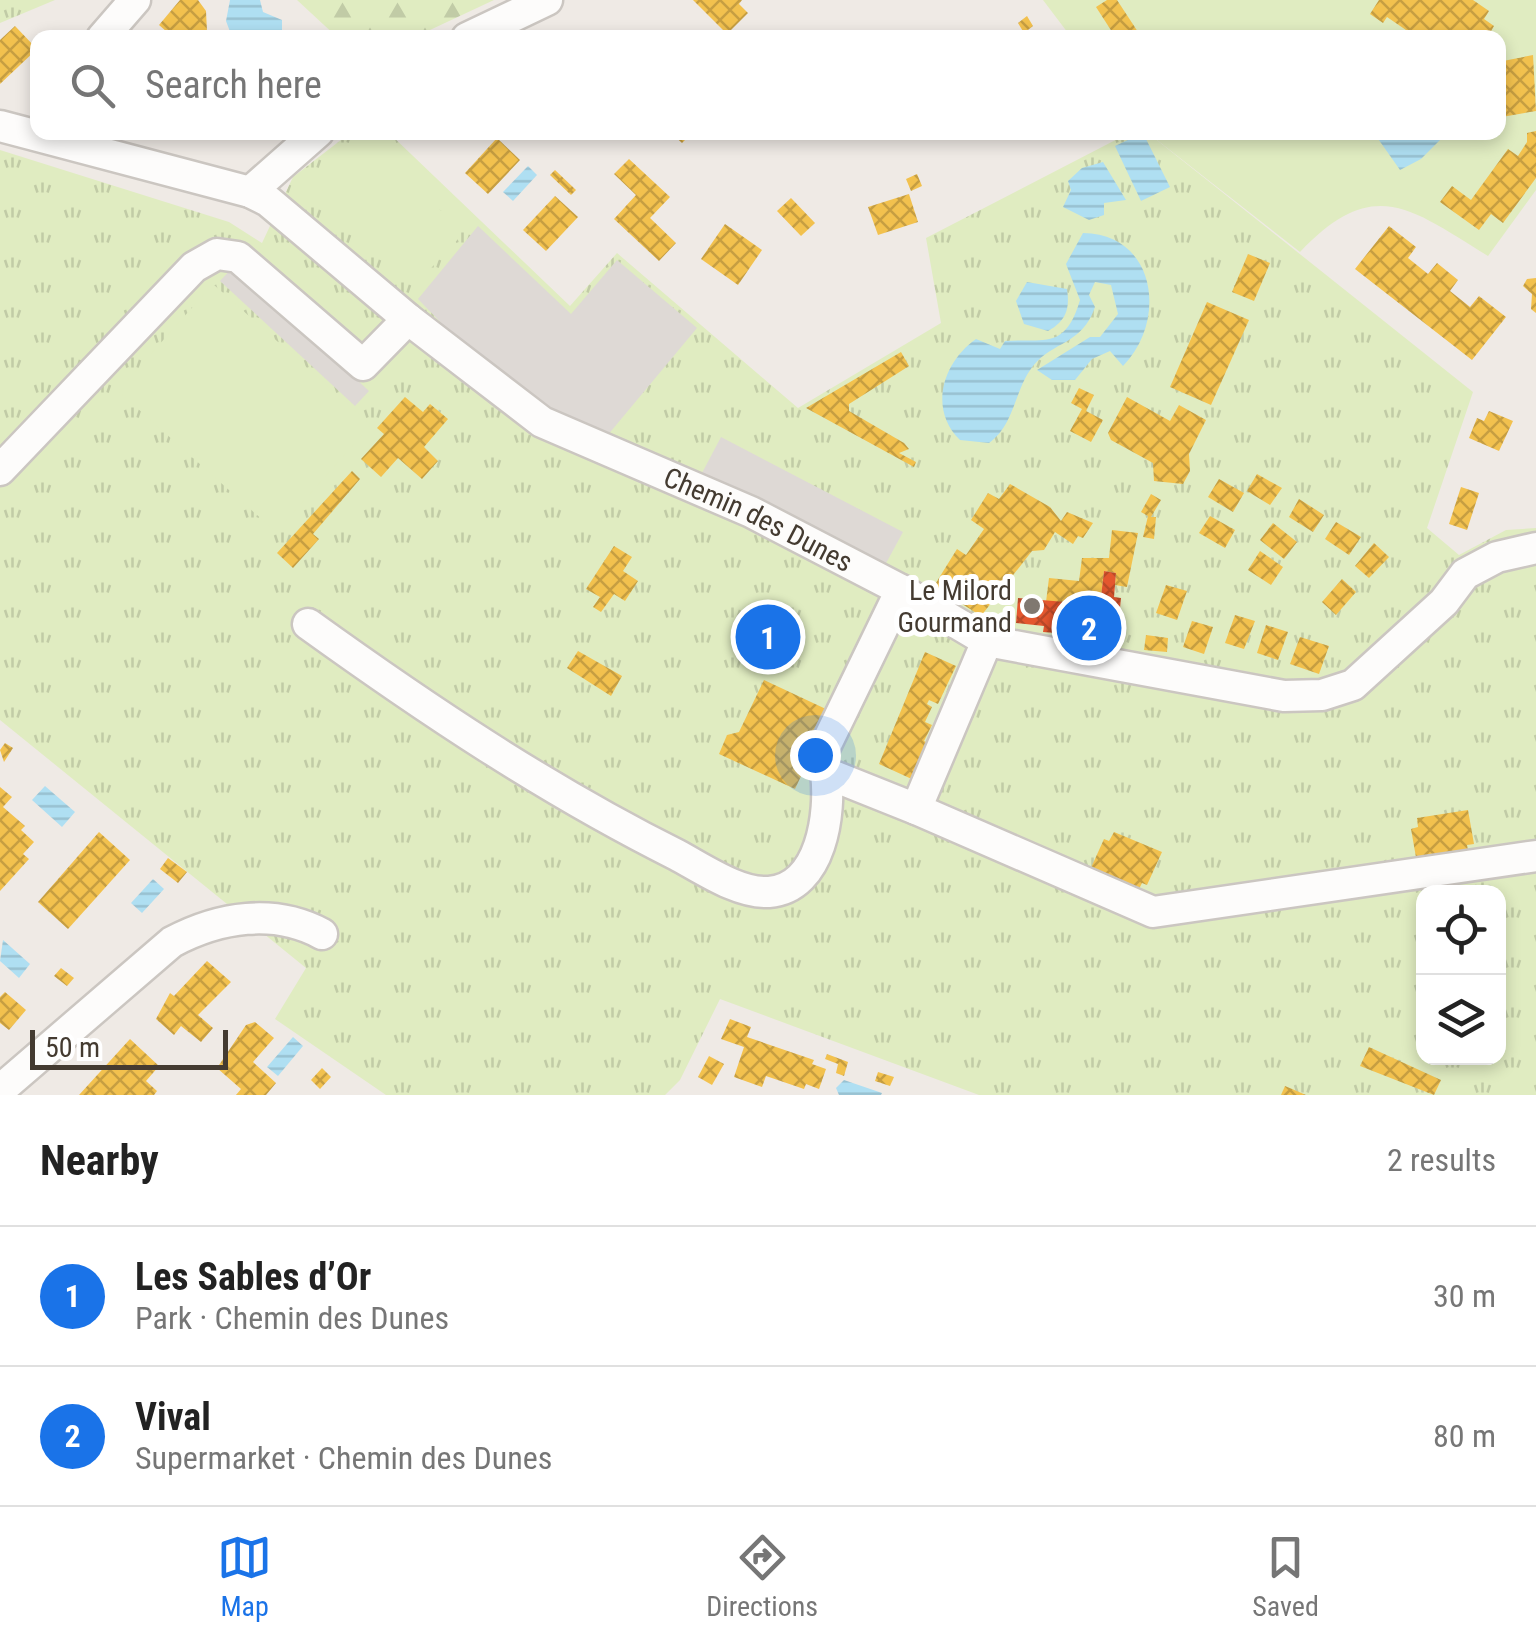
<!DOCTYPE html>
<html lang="en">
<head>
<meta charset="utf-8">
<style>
	body { margin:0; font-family:"Roboto Condensed",sans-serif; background:#f2f2f2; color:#222 }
	.controls { position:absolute; right:30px; bottom:30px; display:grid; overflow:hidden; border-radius:20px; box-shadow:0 5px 15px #0003 }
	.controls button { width:90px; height:90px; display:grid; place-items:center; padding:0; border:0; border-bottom:2px solid #e0e0e0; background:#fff; color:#222; font:50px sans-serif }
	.scale { position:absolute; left:30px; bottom:25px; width:198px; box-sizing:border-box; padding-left:10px; border:5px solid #443b31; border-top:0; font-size:28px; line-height:35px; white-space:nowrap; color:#443b31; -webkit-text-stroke:8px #fff; paint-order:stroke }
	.you { position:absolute; left:815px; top:755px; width:35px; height:35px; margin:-25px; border:8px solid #fff; border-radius:50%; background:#1a73e8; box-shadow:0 0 0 15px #1a73e833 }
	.badge { display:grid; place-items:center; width:65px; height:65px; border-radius:50%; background:#1a73e8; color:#fff; font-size:32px; font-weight:700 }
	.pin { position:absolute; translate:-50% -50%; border:5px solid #fff; box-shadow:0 2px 10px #0006 }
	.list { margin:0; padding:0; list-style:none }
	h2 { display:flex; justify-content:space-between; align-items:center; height:130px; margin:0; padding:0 40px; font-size:42px }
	h2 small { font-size:32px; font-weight:400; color:#767676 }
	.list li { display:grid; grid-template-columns:65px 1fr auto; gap:30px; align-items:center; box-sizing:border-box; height:140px; padding:0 40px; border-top:2px solid #e0e0e0 }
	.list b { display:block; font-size:38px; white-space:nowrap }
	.list p { margin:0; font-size:32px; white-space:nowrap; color:#767676 }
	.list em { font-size:32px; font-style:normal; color:#767676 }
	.icon { flex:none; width:55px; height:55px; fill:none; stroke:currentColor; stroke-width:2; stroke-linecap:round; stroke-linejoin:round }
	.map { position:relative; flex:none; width:1536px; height:1095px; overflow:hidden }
	.search { position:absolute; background:#fff; box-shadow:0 5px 15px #0003; left:30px; right:30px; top:30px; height:110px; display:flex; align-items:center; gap:25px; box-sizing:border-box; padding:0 35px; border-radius:20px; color:#767676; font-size:38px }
	.sheet { height:410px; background:#fff }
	nav { display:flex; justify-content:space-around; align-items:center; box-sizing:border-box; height:140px; border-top:2px solid #e0e0e0; background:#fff; font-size:28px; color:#767676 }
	nav a { display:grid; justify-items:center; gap:5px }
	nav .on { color:#1a73e8 }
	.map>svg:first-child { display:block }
	.forest { fill:url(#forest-firs) }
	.park { fill:url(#park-tufts); fill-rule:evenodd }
	.pitch { fill:#e0ecc1 }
	.parking { fill:#ded9d5 }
	.water { fill:url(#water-rules) }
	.homes { fill:url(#homes-cross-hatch) }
	.shops { fill:url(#shops-cross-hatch) }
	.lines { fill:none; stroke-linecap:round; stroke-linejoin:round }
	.minor-casing { stroke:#cbc6c1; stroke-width:35 }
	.minor { stroke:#fdfcfb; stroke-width:30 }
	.poi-dot { fill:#807870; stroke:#fff; stroke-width:4 }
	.labels { text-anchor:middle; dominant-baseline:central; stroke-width:10; stroke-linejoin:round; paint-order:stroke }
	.street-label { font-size:28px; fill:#443b31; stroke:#fff }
	.poi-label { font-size:28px; fill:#443b31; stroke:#fff; text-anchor:end }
</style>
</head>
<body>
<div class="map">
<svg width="1536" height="1095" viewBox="0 0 1536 1095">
	<defs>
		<pattern id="forest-firs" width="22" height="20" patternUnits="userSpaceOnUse" patternTransform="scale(2.5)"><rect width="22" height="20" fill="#e0ecc1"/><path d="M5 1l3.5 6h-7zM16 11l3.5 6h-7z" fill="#c1cba6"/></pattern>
		<pattern id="park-tufts" width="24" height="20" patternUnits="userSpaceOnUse" patternTransform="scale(2.5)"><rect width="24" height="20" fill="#e0ecc1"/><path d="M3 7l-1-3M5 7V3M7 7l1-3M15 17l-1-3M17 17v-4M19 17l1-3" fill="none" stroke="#c1cba6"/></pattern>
		<pattern id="water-rules" width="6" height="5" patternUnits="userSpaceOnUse" patternTransform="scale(2.5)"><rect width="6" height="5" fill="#afdff2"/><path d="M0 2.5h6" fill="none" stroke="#98c0d0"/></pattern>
		<pattern id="homes-cross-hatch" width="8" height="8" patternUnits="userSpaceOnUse" patternTransform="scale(2.5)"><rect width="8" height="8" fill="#f2c14e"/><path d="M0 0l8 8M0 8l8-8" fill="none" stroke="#c69e41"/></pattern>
		<pattern id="shops-cross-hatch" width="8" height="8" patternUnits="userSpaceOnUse" patternTransform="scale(2.5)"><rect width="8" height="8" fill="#e4572e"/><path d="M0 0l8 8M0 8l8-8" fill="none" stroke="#ba4928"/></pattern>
	</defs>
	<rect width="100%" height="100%" fill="#efeae5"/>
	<path class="forest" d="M297 0H494L415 37 338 38Z"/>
	<g class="park">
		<path d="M0 0H55L0 23Z"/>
		<path d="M350 133H389L570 306 617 253 798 408 941 323 926 238 1129 133H1148L1473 392 1427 528 1459 555 1506 530 1536 528V1095H979L720 999 680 1080 665 1095H386L275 1019 306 968 0 720V150L229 222 262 243 293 177ZM1424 892H1498V1058H1424Z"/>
	</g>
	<g class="pitch">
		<path d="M1043 0H1536V190L1488 256C1411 209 1374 174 1300 252L1148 133 1498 132V38L1071 37Z"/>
		<path d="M361 142H370L460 229V237L421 279H414L323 191 322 183Z"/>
		<path d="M213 284 371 425 276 532 118 391Z"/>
	</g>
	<g class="parking">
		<path d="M478 226 571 314 617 260 697 328 602 442 512 396 418 299Z"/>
		<path d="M234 266 369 391 355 406 220 281Z"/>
		<path d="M721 437 903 532 884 567 702 473Z"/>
	</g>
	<g class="water">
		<path d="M230 0H260L263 12 282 20V31L232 37 226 21Z"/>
		<path d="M1143 133 1170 187 1141 201 1115 146Z"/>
		<path d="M1374 133H1447L1421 159 1400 170Z"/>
		<path d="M1103 162 1126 200 1104 203V215L1089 220 1063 207 1071 190 1068 181 1082 168Z"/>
		<path d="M528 166 537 175 513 201 503 192Z"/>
		<path d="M1083 233C1156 234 1168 320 1123 366L1110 351 1092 359 1075 380H1052L1037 370 1090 337H1100L1118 314 1111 285 1095 282 1089 295 1095 307C1082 345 1053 341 1033 366 1014 390 1015 425 989 443L960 440C928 409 943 362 976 339L1000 349 1005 341C1044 338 1065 351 1080 300L1066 264Z"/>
		<path d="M1027 282 1067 289C1070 309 1066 321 1048 331L1024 324 1016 301Z"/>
		<path d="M45 786 75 812 62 827 32 800Z"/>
		<path d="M153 879 164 889 142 913 131 903Z"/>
		<path d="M3 940 30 964 19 978 0 961Z"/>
		<path d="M293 1037 303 1046 278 1076 267 1067Z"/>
		<path d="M844 1080 882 1093 881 1095H839L836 1088Z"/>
	</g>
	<g class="homes">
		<path d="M180 0H198L206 11 207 31 215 38H174L159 25Z"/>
		<path d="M693 0H742L739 4 748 13 727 34Z"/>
		<path d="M1107 0H1117L1138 32 1116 38 1096 7Z"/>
		<path d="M1379 0H1473L1489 11 1484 19 1494 26 1487 38H1436L1426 30 1421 38H1401L1406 30 1387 17 1383 23 1370 14Z"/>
		<path d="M1027 16 1033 26 1024 33 1018 23Z"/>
		<path d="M15 26 37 49 0 84V40Z"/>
		<path d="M1533 55 1536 111 1502 117 1498 62Z"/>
		<path d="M1536 131V178L1503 223 1491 214 1479 230 1440 202 1452 186 1471 200 1508 149 1518 156 1527 142V133Z"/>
		<path d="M670 132H693L682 143Z"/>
		<path d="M497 138 520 160 488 194 465 173Z"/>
		<path d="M629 159 670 197 650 218 676 243 659 261 614 219 636 195 614 174Z"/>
		<path d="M555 170 576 190 571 195 550 175Z"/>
		<path d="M917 174 922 186 911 191 906 179Z"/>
		<path d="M909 194 918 222 878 235 868 207Z"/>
		<path d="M555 196 578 217 546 251 523 230Z"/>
		<path d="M791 198 815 223 801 236 777 211Z"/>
		<path d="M725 224 762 250 738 285 701 259Z"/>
		<path d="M1389 226 1416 247 1408 258 1428 274 1437 263 1458 280 1450 291 1470 307 1479 296 1506 317 1472 360 1355 269Z"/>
		<path d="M1248 254 1270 263 1254 301 1232 292Z"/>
		<path d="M1536 278V313L1531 309 1532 294 1523 286 1527 279Z"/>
		<path d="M1207 302 1249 320 1211 405 1170 387Z"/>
		<path d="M901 352 909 366 849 404V411L904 443 909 449 899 453 916 462 914 467 806 408Z"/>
		<path d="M1079 388 1094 395 1086 411 1103 420 1091 442 1070 431 1082 409 1071 403Z"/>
		<path d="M405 397 423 412 430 404 448 419 424 447 438 461 422 479 398 458 381 477 361 459 384 434 377 428Z"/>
		<path d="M1127 397 1170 421 1179 405 1206 420 1189 454 1190 471 1183 484 1154 481 1153 463 1111 440 1108 433Z"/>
		<path d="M1489 411 1513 421 1499 451 1469 438 1477 418 1484 421Z"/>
		<path d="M352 471 360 479 313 534 319 539 293 568 277 553Z"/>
		<path d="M1257 474 1282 488 1270 505 1247 491Z"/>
		<path d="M1219 479 1244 493 1233 512 1208 497Z"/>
		<path d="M1010 484 1050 507 1061 521 1067 512 1093 523 1083 538 1078 536 1073 544 1055 532 1044 550 1032 551 981 616 934 586 957 549 966 555 984 529 971 520 988 493 999 499Z"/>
		<path d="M1461 487 1479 493 1467 530 1449 524Z"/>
		<path d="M1151 494 1161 500 1151 517H1156L1154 539 1143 537 1148 516 1141 512Z"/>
		<path d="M1299 499 1324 515 1313 532 1289 517Z"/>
		<path d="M1210 516 1235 530 1225 548 1199 533Z"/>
		<path d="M1336 522 1361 537 1349 555 1325 539Z"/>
		<path d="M1273 523 1297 542 1284 559 1260 540Z"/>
		<path d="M1112 530 1138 533 1127 587 1115 585 1116 573 1104 571 1100 605 1046 602 1049 578 1079 581 1082 558H1109Z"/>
		<path d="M1374 543 1389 557 1369 578 1355 566Z"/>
		<path d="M614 546 632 557 623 571 638 581 625 601 614 594 601 612 593 607 600 597 586 589Z"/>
		<path d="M1260 551 1283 567 1271 585 1248 570Z"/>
		<path d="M1342 579 1356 592 1336 615 1322 602Z"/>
		<path d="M1166 585 1187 591 1177 620 1156 613Z"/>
		<path d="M1235 615 1255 621 1244 649 1225 643Z"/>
		<path d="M1192 621 1213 627 1204 654 1183 647Z"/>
		<path d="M1266 625 1288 632 1278 660 1257 653Z"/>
		<path d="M1061 633 1090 636 1089 650 1059 647Z"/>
		<path d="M1146 635 1168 638 1167 652 1144 650Z"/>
		<path d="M1300 637 1329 646 1319 674 1290 664Z"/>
		<path d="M578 651 622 676 611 696 567 668Z"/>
		<path d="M925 652 956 666 938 704 929 700 927 704 932 707 925 722 932 725 924 741 932 745 916 781 879 764Z"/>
		<path d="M764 680 828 710 800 762 797 769 803 772 795 789 719 754 727 735 739 732Z"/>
		<path d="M5 743 13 748 4 762 0 750Z"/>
		<path d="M0 787 12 797 3 807 25 826 21 830 34 842 23 854 29 859 0 891Z"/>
		<path d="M1468 810 1474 844 1467 845 1469 855 1417 863 1411 829 1418 827 1417 818Z"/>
		<path d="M99 832 130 860 68 929 38 902Z"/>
		<path d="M1114 832 1162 852 1147 885 1142 883 1138 891 1090 870 1104 839 1109 841Z"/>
		<path d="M168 858 187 872 178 883 160 869Z"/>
		<path d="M207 961 231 982 198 1015 213 1028 201 1042 181 1026 174 1035 156 1019 170 993 174 996Z"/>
		<path d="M61 968 74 978 67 986 54 976Z"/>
		<path d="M5 992 26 1010 9 1030 0 1023V997Z"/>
		<path d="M730 1019 751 1027 747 1037 814 1060 812 1064 826 1069 819 1089 806 1084 804 1089 766 1076 762 1087 734 1077 744 1047 721 1039Z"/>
		<path d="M255 1022 274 1038 253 1062 276 1083 266 1095H236L241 1089 217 1068 246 1025Z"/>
		<path d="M130 1039 159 1066 146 1081 157 1091 154 1095H79Z"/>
		<path d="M1369 1047 1441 1080 1434 1095 1360 1066Z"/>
		<path d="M827 1054 848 1062 844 1076 836 1073 838 1064 825 1059Z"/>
		<path d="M709 1056 724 1064 712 1085 698 1077Z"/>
		<path d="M322 1068 331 1077 320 1089 311 1080Z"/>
		<path d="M878 1072 894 1077 890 1086 875 1081Z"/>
		<path d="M1285 1086 1306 1095H1281Z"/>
	</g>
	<path class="shops" d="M1104 571 1116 573 1114 597 1121 598 1117 638 1043 632 1044 626 1016 623 1018 598 1100 605Z"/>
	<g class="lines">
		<defs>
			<g id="minor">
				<path d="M102 38 135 0"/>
				<path d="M467 38 547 0"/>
				<path id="s1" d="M0 126 250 192 268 201 408 319 542 422 751 512 901 590 987 641 1284 696 1322 695 1353 685 1444 602 1465 574 1497 557 1536 548"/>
				<path d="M250 192 318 132"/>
				<path d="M0 470 194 267 217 254 238 257 363 365 408 319"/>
				<path d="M901 590 820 757 826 773 916 809"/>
				<path d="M308 624C426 709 547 790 677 855 703 869 739 894 769 892 822 888 831 812 826 773"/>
				<path d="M987 641 916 809 1153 912 1536 856"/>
				<path d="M0 1090 172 942C219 917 274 908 322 934"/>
			</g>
		</defs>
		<use href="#minor" class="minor-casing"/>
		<use href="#minor" class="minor"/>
	</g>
	<circle class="poi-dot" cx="1032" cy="606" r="10"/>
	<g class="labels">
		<g class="street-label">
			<text stroke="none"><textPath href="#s1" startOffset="868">Chemin des Dunes</textPath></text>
		</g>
		<g class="poi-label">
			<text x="1012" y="590">Le Milord<tspan x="1012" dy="32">Gourmand</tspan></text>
		</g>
	</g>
</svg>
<div class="controls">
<button><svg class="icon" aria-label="locate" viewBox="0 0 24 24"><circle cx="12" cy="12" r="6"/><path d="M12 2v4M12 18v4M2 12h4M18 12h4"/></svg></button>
<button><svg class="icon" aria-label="layers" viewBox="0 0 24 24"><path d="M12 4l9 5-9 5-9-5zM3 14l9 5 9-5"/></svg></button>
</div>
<div class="scale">50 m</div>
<div class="you"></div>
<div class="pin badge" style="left:768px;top:637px">1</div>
<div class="pin badge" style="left:1089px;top:628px">2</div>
<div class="search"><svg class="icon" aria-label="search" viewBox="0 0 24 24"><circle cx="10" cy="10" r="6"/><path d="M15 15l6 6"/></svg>Search here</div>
</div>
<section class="sheet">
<h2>Nearby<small>2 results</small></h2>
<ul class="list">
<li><span class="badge">1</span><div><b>Les Sables d’Or</b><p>Park · Chemin des Dunes</p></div><em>30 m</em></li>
<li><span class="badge">2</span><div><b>Vival</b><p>Supermarket · Chemin des Dunes</p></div><em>80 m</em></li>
</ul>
</section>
<nav>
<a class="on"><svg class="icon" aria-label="map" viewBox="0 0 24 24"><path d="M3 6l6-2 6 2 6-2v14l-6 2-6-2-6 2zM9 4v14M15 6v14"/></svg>Map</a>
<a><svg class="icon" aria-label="directions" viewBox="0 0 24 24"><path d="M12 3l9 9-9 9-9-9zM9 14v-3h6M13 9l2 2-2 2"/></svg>Directions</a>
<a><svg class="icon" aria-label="saved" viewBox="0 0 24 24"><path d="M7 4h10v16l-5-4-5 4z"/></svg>Saved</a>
</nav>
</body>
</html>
